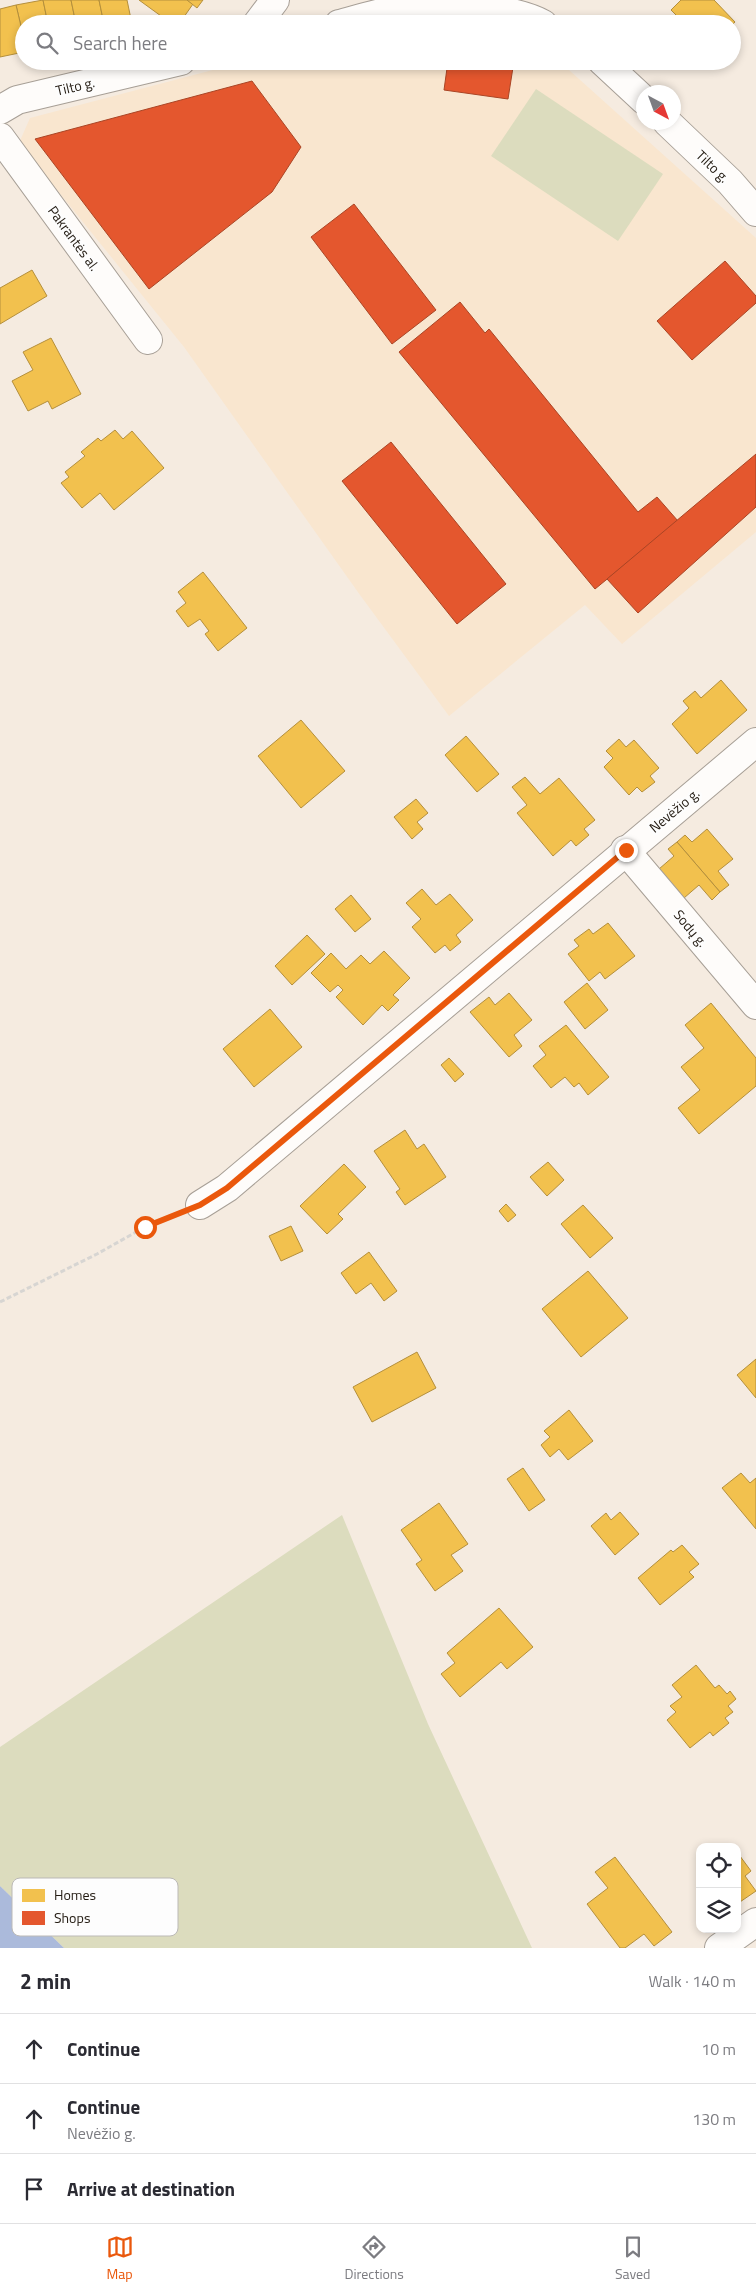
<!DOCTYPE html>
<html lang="en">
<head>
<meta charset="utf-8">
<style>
	body { margin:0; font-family:"Titillium Web",sans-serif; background:#f2f2f3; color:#2b2b33 }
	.controls { position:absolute; right:15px; bottom:15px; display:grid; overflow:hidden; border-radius:10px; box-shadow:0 2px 8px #0003 }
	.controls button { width:45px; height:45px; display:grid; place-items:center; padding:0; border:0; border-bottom:1px solid #e1e1e2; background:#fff; color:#2b2b33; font:25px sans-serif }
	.compass { position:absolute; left:636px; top:85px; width:45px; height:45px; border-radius:50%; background:#fff; box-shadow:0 2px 8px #0003; rotate:139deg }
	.stop { position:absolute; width:15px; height:15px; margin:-11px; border:4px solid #ea580c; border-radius:50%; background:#fff }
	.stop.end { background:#ea580c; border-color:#fff; box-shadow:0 1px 5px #0008 }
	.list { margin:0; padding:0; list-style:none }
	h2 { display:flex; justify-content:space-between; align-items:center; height:65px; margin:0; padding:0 20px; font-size:21px }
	h2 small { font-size:16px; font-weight:400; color:#7c7c81 }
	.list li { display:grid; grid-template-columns:32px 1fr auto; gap:15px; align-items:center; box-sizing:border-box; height:70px; padding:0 20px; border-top:1px solid #e1e1e2 }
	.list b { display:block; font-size:19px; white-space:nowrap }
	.list p { margin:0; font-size:16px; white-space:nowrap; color:#7c7c81 }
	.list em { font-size:16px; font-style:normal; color:#7c7c81 }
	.icon { flex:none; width:28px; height:28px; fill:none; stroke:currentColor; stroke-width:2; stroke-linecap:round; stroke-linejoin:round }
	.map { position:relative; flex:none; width:756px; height:1948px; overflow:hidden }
	.search { position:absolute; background:#fff; box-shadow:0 2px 8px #0003; left:15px; right:15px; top:15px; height:55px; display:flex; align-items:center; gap:12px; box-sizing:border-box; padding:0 18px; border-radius:28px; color:#7c7c81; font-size:19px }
	.sheet { height:275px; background:#fff }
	nav { display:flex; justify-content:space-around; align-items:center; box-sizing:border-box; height:70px; border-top:1px solid #e1e1e2; background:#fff; font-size:14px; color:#7c7c81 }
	nav a { display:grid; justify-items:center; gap:2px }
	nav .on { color:#ea580c }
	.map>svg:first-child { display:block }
	.built { fill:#f9e6cf }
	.green { fill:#dcdcbe }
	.water { fill:#abbadb }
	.homes { fill:#f2c14e; stroke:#b48f3c }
	.shops { fill:#e4572e; stroke:#aa4525 }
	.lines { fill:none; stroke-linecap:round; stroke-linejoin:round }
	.minor-casing { stroke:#a79f96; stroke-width:30 }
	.path { stroke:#d7d5d2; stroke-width:3; stroke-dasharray:5 2.5; stroke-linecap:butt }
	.minor { stroke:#fefcfa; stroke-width:28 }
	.route { stroke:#ea580c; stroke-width:6 }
	.labels { text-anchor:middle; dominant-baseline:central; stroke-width:5; stroke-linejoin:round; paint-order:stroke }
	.street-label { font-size:14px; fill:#221a11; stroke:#fdfdfd }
	.key { fill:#fdfdfd; stroke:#bbb9b6; stroke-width:1 }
	.key-label { font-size:14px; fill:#221a11 }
</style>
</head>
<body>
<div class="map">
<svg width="756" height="1948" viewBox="0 0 756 1948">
	<rect width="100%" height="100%" fill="#f5ebe0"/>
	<path class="built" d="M247 61H559L756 238V532L622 644 585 605 449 716 360 595 184 347 19 143 30 118Z"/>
	<g class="green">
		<path d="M536 89 663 174 618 241 491 156Z"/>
		<path d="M342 1515 428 1724 532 1948H64L0 1886V1747Z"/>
	</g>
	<path class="water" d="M0 1886 64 1948H0Z"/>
	<g class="homes">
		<path d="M43 0 48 24H24V39L16 5Z"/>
		<path d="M43 0H71L76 24H48Z"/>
		<path d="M71 0H99L104 24H76Z"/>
		<path d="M99 0H127L132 24H104Z"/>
		<path d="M139 0H187L193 4 179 24H172Z"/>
		<path d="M187 0H203L197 8Z"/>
		<path d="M681 0H714L735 22 732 25 685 24 671 10Z"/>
		<path d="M16 5 24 39V52L0 57V9Z"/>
		<path d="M32 270 47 296 0 324V288Z"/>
		<path d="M51 338 81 394 52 409 48 401 28 411 12 381 33 370 23 352Z"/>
		<path d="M115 430 123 439 132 431 164 468 114 510 100 493 82 508 61 483 69 477 65 472 85 456 81 452 98 438 101 441Z"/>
		<path d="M203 572 247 628 218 651 205 634 209 631 200 619 188 627 176 611 186 603 178 592Z"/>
		<path d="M721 680 747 710 697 754 672 724 689 708 683 701 695 691 701 698Z"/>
		<path d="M301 720 345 771 301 808 258 756Z"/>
		<path d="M466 736 499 774 477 792 445 755Z"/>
		<path d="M619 739 626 747 634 740 659 768 650 776 655 782 642 792 637 787 629 795 604 767 613 758 606 751Z"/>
		<path d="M525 777 540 794 559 778 595 820 584 829 589 835 576 846 571 840 553 856 517 813 527 805 512 787Z"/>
		<path d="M416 799 428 813 417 822 423 829 412 839 394 817Z"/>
		<path d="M707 829 733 859 718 871 729 885 720 892 677 842 685 835 692 842Z"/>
		<path d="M677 842 720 892 712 900 699 885 684 898 659 869 674 856 668 849Z"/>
		<path d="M422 889 436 905 450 894 473 920 456 935 461 942 450 951 445 945 435 953 412 927 421 919 406 903Z"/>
		<path d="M351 895 371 919 355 932 335 909Z"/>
		<path d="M608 923 635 956 605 979 600 972 589 981 568 954 579 946 574 940 589 929 593 934Z"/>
		<path d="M307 935 325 954 292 985 275 966Z"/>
		<path d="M384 951 410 978 393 995 399 1000 388 1011 382 1005 363 1025 336 997 343 990 338 985 330 992 311 973 331 953 346 969 361 955 370 964Z"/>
		<path d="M587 983 608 1010 585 1029 564 1002Z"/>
		<path d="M509 993 532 1020 514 1035 522 1046 509 1057 470 1012 489 997 495 1005Z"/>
		<path d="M711 1003 756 1058V1086L699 1134 678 1108 700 1090 681 1067 704 1048 685 1025Z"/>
		<path d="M270 1009 302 1047 254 1087 223 1049Z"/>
		<path d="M566 1025 609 1077 588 1095 579 1083 574 1087 565 1077 551 1088 533 1066 546 1055 539 1046Z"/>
		<path d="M449 1058 464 1074 455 1082 441 1065Z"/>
		<path d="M405 1130 417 1149 424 1144 446 1177 405 1205 396 1192 400 1189 374 1151Z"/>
		<path d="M548 1162 564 1180 547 1196 530 1177Z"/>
		<path d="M344 1164 366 1187 338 1214 343 1219 327 1234 300 1206Z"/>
		<path d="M506 1204 516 1215 508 1222 499 1211Z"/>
		<path d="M583 1205 613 1238 590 1258 561 1224Z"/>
		<path d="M291 1226 303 1251 281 1261 269 1236Z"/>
		<path d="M369 1252 397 1291 384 1301 371 1283 356 1294 341 1273Z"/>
		<path d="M588 1271 628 1318 581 1357 542 1309Z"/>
		<path d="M417 1352 436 1388 372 1422 353 1387Z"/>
		<path d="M756 1359V1398L737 1375Z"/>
		<path d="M569 1410 593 1441 568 1460 559 1449 550 1457 541 1445 550 1437 544 1431Z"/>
		<path d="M523 1468 545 1500 529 1511 507 1479Z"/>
		<path d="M741 1473 750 1483 756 1478V1529L722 1488Z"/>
		<path d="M439 1503 468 1544 451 1555 463 1571 435 1591 416 1564 422 1560 401 1530Z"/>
		<path d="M620 1512 639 1534 615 1555 591 1526 606 1513 611 1520Z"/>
		<path d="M682 1545 699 1564 689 1572 694 1577 660 1605 638 1578 671 1550 673 1552Z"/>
		<path d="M499 1608 533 1647 507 1669 501 1662 460 1697 441 1674 455 1663 447 1653Z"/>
		<path d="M696 1665 715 1688 719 1685 727 1694 730 1691 736 1699 728 1706 733 1712 725 1718 729 1723 713 1736 710 1732 690 1748 667 1720 676 1712 670 1706 682 1697 672 1685Z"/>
		<path d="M737 1852 751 1871 745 1876 756 1891 737 1904Z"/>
		<path d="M615 1857 672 1932 654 1946 644 1934 625 1948H620L587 1904 608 1888 595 1872Z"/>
	</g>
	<g class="shops">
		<path d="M448 61H514L508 99 444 90Z"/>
		<path d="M252 81 301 147 272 192 149 289 35 139Z"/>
		<path d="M354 204 436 310 392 344 311 237Z"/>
		<path d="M725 261 756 296V303L692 360 657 321Z"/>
		<path d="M460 302 485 333 489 329 638 512 657 497 678 521 595 589 399 352Z"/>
		<path d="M391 442 506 584 457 624 342 481Z"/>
		<path d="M756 454V507L638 613 607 579Z"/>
	</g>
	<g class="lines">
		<defs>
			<g id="minor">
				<path d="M257 24 275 0"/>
				<path d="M339 24C358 19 377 13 396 10 434 4 509 5 543 24"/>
				<path d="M602 61 644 100"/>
				<path d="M0 110 17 100 181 61"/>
				<path d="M667 122 730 182 756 212"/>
				<path d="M0 137 148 340"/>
				<path d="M625 850 756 1005"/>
				<path d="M200 1205 227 1188 756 742"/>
				<path d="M719 1948 756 1922"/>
			</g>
		</defs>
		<use href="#minor" class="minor-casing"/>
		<path class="path" d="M0 1302 97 1254 145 1227 174 1215"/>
		<use href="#minor" class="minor"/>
	</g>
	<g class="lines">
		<path class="route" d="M145 1227 200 1205 227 1188 626 850"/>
	</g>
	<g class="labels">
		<g class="street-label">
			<text transform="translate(75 86) rotate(-13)">Tilto g.</text>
			<text transform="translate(713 166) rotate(44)">Tilto g.</text>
			<text transform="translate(74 238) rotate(54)">Pakrantės al.</text>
			<text transform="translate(674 810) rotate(-40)">Nevėžio g.</text>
			<text transform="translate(691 928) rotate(50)">Sodų g.</text>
		</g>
	</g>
	<rect x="12" y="1878" width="166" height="58" rx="8" class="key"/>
	<rect x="22" y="1889" width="23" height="13" fill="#f2c14e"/>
	<rect x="22" y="1911" width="23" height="14" fill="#e4572e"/>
	<g class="key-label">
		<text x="54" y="1900">Homes</text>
		<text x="54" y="1923">Shops</text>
	</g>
</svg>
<div class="controls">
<button><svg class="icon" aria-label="locate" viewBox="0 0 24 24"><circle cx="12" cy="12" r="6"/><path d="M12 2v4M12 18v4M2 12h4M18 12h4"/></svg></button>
<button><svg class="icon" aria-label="layers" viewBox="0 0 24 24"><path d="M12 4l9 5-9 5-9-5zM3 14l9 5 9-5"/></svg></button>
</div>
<svg class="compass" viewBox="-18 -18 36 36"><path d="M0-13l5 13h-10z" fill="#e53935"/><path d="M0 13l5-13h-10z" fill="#7c7c81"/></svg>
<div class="stop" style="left:145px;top:1227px"></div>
<div class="stop end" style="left:626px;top:850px"></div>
<div class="search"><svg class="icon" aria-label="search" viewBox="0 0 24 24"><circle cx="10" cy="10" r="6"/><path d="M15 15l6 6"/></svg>Search here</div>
</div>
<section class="sheet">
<h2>2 min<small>Walk · 140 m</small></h2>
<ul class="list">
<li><svg class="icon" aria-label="ahead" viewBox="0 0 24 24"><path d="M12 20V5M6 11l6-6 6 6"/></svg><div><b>Continue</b></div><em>10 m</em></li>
<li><svg class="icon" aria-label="ahead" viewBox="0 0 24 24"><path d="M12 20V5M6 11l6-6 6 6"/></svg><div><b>Continue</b><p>Nevėžio g.</p></div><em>130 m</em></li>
<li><svg class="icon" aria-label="arrive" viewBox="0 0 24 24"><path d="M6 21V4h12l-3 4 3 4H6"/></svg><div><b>Arrive at destination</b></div></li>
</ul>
</section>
<nav>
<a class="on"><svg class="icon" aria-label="map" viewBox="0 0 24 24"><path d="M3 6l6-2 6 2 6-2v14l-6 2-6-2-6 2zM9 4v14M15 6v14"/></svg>Map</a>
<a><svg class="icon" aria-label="directions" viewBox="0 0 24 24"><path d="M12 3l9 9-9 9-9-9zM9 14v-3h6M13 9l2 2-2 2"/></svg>Directions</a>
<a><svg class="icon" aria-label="saved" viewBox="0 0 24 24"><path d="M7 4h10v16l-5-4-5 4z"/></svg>Saved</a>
</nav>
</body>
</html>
